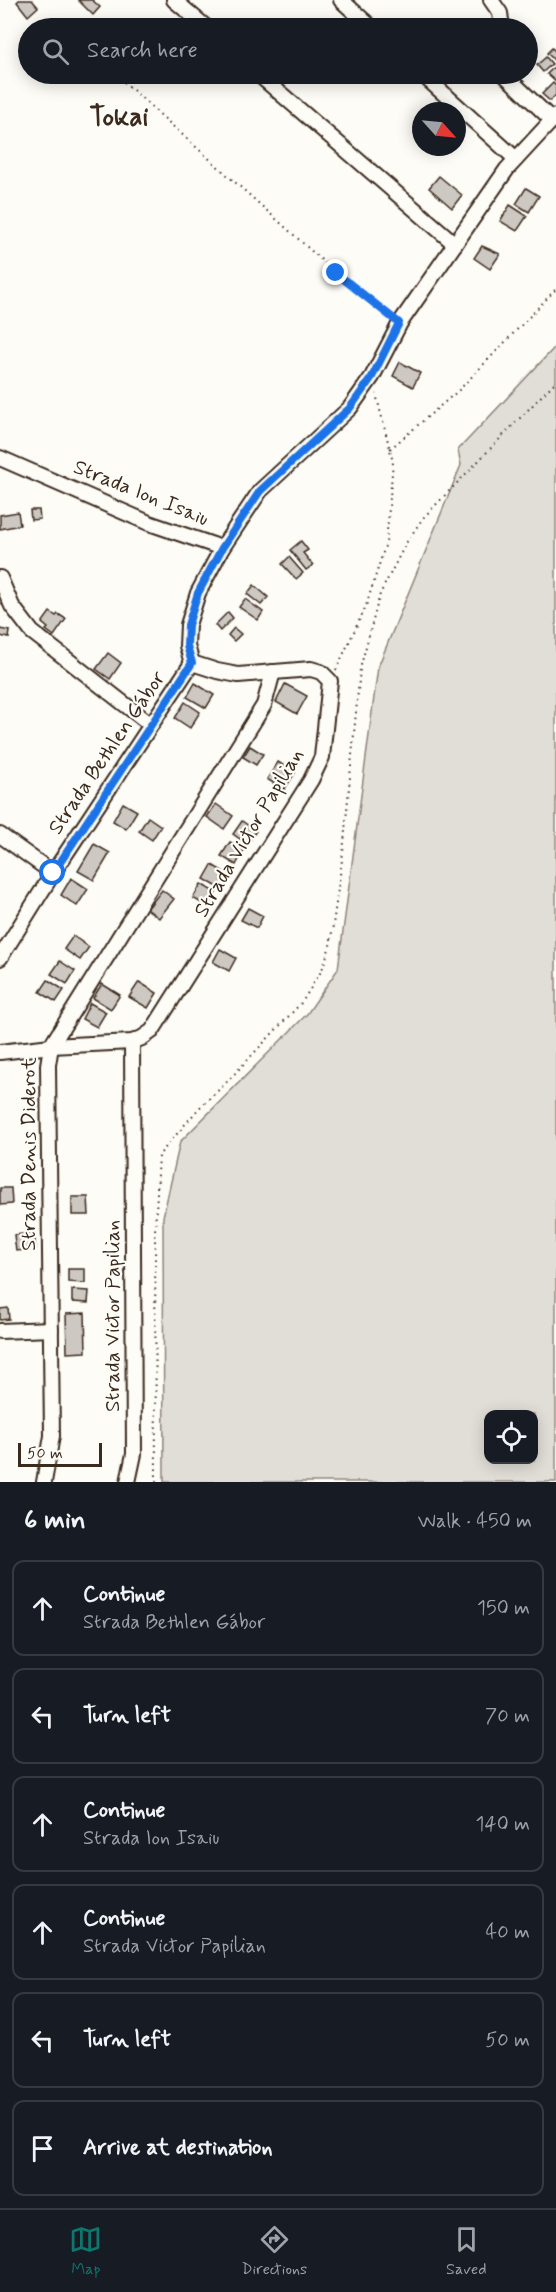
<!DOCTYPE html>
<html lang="en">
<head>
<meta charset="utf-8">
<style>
	body { margin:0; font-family:Mynerve,sans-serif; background:#242831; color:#f1f3f6 }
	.controls { position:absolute; right:18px; bottom:18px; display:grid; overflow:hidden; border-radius:12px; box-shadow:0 3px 15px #0003 }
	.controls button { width:54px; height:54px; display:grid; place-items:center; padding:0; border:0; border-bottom:2px solid #363941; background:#171b24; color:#f1f3f6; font:30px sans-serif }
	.compass { position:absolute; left:412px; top:102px; width:54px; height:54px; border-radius:50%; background:#171b24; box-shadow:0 3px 15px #0003; rotate:117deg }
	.scale { position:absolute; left:18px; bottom:15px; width:84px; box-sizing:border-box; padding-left:6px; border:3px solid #3b2a1e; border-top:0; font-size:16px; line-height:21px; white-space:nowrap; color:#3b2a1e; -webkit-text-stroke:4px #fdfcf7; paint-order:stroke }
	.stop { position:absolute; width:18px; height:18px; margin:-14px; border:4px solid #1a73e8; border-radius:50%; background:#fff }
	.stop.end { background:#1a73e8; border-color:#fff; box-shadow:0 2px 6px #0008 }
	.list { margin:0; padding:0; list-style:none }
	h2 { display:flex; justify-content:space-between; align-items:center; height:78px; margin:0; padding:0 24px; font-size:26px }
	h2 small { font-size:20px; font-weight:400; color:#9ea1a6 }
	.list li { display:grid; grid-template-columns:39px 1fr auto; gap:18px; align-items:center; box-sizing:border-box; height:96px; margin:0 12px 12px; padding:0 12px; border:2px solid #363941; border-radius:12px }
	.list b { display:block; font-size:22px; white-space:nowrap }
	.list p { margin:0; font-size:20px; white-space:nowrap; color:#9ea1a6 }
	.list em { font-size:20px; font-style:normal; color:#9ea1a6 }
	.icon { flex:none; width:33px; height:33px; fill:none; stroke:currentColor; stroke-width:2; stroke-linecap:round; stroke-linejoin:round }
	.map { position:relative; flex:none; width:556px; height:1482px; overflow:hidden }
	.search { position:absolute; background:#171b24; box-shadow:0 3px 15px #0003; left:18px; right:18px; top:18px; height:66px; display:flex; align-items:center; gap:15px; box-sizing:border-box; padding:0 21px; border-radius:33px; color:#9ea1a6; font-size:22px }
	.sheet { height:726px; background:#171b24 }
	nav { display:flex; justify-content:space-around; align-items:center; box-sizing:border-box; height:84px; border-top:2px solid #363941; background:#171b24; font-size:16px; color:#9ea1a6 }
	nav a { display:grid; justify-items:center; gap:3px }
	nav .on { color:#0f766e }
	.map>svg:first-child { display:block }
	.green { fill:#e1ded7; stroke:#8e847a; stroke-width:1.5; fill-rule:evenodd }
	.building { fill:#cdc8c2; stroke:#3b2a1e; stroke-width:1.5 }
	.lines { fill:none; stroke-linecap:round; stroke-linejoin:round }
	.street-casing { stroke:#3b2a1e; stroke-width:18 }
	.path { stroke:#3b2a1e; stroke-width:2; stroke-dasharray:1.5 4.5; stroke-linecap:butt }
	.street { stroke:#fdfcf7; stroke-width:14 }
	.route { stroke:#1a73e8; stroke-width:8 }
	.labels { text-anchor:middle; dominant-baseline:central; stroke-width:4.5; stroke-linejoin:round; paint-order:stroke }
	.street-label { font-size:21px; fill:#3b2a1e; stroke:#fdfcf7 }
	.district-label { font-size:27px; font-weight:bold; fill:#3b2a1e; stroke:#fdfcf7 }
</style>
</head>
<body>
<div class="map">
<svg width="556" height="1482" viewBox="0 0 556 1482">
	<rect width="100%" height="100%" fill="#fdfcf7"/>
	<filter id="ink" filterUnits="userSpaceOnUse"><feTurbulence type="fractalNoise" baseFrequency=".0167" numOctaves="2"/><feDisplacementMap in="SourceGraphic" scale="12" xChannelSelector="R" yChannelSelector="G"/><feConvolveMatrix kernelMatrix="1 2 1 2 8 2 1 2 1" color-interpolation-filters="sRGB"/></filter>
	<g filter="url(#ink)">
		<path class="green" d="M556 346V1482H164L163 1217 180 1142 307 1014 338 969 378 667 461 465 458 450ZM488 1414H534V1460H488Z"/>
		<g class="building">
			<path d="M19 0H32L38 7 28 16 17 2Z"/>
			<path d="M78 0H92L100 7 93 15Z"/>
			<path d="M552 48 556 52V62L547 53Z"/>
			<path d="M546 57 552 64 543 72 537 65Z"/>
			<path d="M556 65V82L547 74Z"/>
			<path d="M553 83 556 86V95L550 101 542 94Z"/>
			<path d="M439 176 462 195 452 208 429 188Z"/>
			<path d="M526 188 539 196 529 212 516 204Z"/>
			<path d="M510 205 527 216 517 231 500 221Z"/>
			<path d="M482 246 500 254 490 269 474 258Z"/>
			<path d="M400 362 420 373 413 387 393 376Z"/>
			<path d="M30 510H39L40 519 31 520Z"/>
			<path d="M18 512 20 525 0 529V515Z"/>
			<path d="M301 541 308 550 303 553 313 565 306 570 290 550Z"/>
			<path d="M289 557 303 573 296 579 282 564Z"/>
			<path d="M254 585 268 597 261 605 247 594Z"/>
			<path d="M245 599 263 612 258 620 239 607Z"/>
			<path d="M50 612 56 616 58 614 66 619 54 636 46 630 48 628 42 623Z"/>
			<path d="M228 612 233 618 220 631 215 625Z"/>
			<path d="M234 628 241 634 234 641 228 635Z"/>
			<path d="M0 629 10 631 9 638 0 636Z"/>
			<path d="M108 653 121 663 110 679 96 669Z"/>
			<path d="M195 683 214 695 206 708 187 697Z"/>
			<path d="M285 684 307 696 297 714 276 702Z"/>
			<path d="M185 702 200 712 190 728 175 718Z"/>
			<path d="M250 746 263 754 256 765 243 757Z"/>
			<path d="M278 762 295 773 284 790 267 779Z"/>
			<path d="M123 803 137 811 126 829 113 821Z"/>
			<path d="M216 804 233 816 224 829 207 817Z"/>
			<path d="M148 817 161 826 152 840 139 831Z"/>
			<path d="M242 821 256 831 247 844 233 834Z"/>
			<path d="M230 842 244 850 236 865 221 856Z"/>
			<path d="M94 844 110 853 94 880 78 871Z"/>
			<path d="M212 865 229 875 221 889 204 879Z"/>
			<path d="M71 878 88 889 77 906 61 895Z"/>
			<path d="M201 884 216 893 208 907 193 898Z"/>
			<path d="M162 890 174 899 159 918 147 909Z"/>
			<path d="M248 908 263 916 257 928 241 920Z"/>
			<path d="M73 936 89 947 80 960 64 949Z"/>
			<path d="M220 949 236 958 229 971 213 962Z"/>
			<path d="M60 961 75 971 67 984 51 974Z"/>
			<path d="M48 980 64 990 56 1002 40 992Z"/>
			<path d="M139 982 157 993 148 1008 129 997Z"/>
			<path d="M102 984 120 995 111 1009 93 998Z"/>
			<path d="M90 1003 106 1012 97 1027 82 1019Z"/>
			<path d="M0 1188H11L12 1204 0 1205Z"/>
			<path d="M72 1197H88L89 1215H72Z"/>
			<path d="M34 1233 36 1249 16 1251 14 1235Z"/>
			<path d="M68 1269H85V1283L68 1282Z"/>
			<path d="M72 1290 89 1291 88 1303 72 1302Z"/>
			<path d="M8 1308 9 1319 0 1320V1309Z"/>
			<path d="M85 1313 86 1352 67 1353 66 1314Z"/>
		</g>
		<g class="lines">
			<defs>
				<g id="street">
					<path d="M174 0 207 28"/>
					<path d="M341 0 372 28"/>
					<path d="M491 0 500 13 502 28"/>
					<path d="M258 74 455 244"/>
					<path d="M422 74 516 159"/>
					<path d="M504 74 552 120"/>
					<path d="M0 458 149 523 222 548"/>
					<path d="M0 578 12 606 32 632 150 724"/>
					<path d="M192 663 187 646 188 625 198 593 222 548 260 491 350 408 372 377 400 323 507 169 556 116"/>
					<path d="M0 835 53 873"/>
					<path d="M0 958 53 873 192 663"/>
					<path d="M0 1052 51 1046 132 1042 142 1038 152 1031 311 780 322 757 330 681 321 672 311 669 238 675 217 671 192 663"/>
					<path d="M0 1331 51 1329"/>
					<path d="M44 1482 52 1436 48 1065 51 1046 264 705 273 672"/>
					<path d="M128 1482 134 1454 132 1042"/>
				</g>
			</defs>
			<use href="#street" class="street-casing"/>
			<g class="path">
				<path d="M115 74 336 273 390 315"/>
				<path d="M390 449 459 390 556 289"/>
				<path d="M336 670 366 606 386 543 393 462 376 394"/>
				<path d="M156 1482 155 1231 159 1155 199 1108 224 1085 302 1002 322 970 330 946 343 853 360 669 380 594 406 543 423 518 556 381"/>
			</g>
			<use href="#street" class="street"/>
		</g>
	</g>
	<g class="lines" filter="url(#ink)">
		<path class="route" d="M53 873 192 663 187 646 188 625 198 593 222 548 260 491 350 408 372 377 399 323 336 273"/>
	</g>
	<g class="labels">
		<g class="street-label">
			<text transform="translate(141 493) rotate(22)">Strada Ion Isaiu</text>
			<text transform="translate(107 753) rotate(-56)">Strada Bethlen Gábor</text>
			<text transform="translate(249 833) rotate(-59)">Strada Victor Papilian</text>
			<text transform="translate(29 1154) rotate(-90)">Strada Denis Diderot</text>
			<text transform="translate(113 1316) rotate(-90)">Strada Victor Papilian</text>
		</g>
		<g class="district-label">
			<text x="119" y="117">Tokai</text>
		</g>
	</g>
</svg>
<div class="controls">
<button><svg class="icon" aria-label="locate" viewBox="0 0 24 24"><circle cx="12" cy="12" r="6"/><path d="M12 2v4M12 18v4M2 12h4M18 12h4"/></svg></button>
</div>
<svg class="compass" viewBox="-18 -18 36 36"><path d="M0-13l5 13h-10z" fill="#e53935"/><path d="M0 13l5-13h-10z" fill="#9ea1a6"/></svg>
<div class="scale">50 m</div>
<div class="stop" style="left:53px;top:873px"></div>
<div class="stop end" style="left:336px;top:273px"></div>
<div class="search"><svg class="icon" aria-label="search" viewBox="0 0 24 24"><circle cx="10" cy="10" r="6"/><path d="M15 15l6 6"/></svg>Search here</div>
</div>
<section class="sheet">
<h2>6 min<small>Walk · 450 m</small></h2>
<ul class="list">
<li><svg class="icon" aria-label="ahead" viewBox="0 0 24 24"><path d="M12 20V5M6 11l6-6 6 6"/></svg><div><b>Continue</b><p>Strada Bethlen Gábor</p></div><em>150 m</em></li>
<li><svg class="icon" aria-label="left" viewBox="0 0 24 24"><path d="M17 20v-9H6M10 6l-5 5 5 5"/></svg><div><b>Turn left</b></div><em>70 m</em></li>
<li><svg class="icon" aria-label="ahead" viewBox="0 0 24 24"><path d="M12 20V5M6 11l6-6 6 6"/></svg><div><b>Continue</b><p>Strada Ion Isaiu</p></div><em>140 m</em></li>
<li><svg class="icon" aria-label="ahead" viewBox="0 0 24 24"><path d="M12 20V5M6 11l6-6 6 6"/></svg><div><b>Continue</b><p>Strada Victor Papilian</p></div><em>40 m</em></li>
<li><svg class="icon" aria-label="left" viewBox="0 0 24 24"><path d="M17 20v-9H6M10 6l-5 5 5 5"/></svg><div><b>Turn left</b></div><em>50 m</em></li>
<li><svg class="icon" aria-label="arrive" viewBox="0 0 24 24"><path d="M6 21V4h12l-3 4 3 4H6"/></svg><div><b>Arrive at destination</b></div></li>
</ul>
</section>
<nav>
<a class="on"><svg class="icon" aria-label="map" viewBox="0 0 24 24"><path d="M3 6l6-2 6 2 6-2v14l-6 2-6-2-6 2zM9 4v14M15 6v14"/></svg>Map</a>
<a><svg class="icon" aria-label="directions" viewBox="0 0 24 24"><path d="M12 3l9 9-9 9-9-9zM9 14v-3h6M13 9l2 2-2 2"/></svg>Directions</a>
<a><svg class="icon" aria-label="saved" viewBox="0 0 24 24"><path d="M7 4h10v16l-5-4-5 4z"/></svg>Saved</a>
</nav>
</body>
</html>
